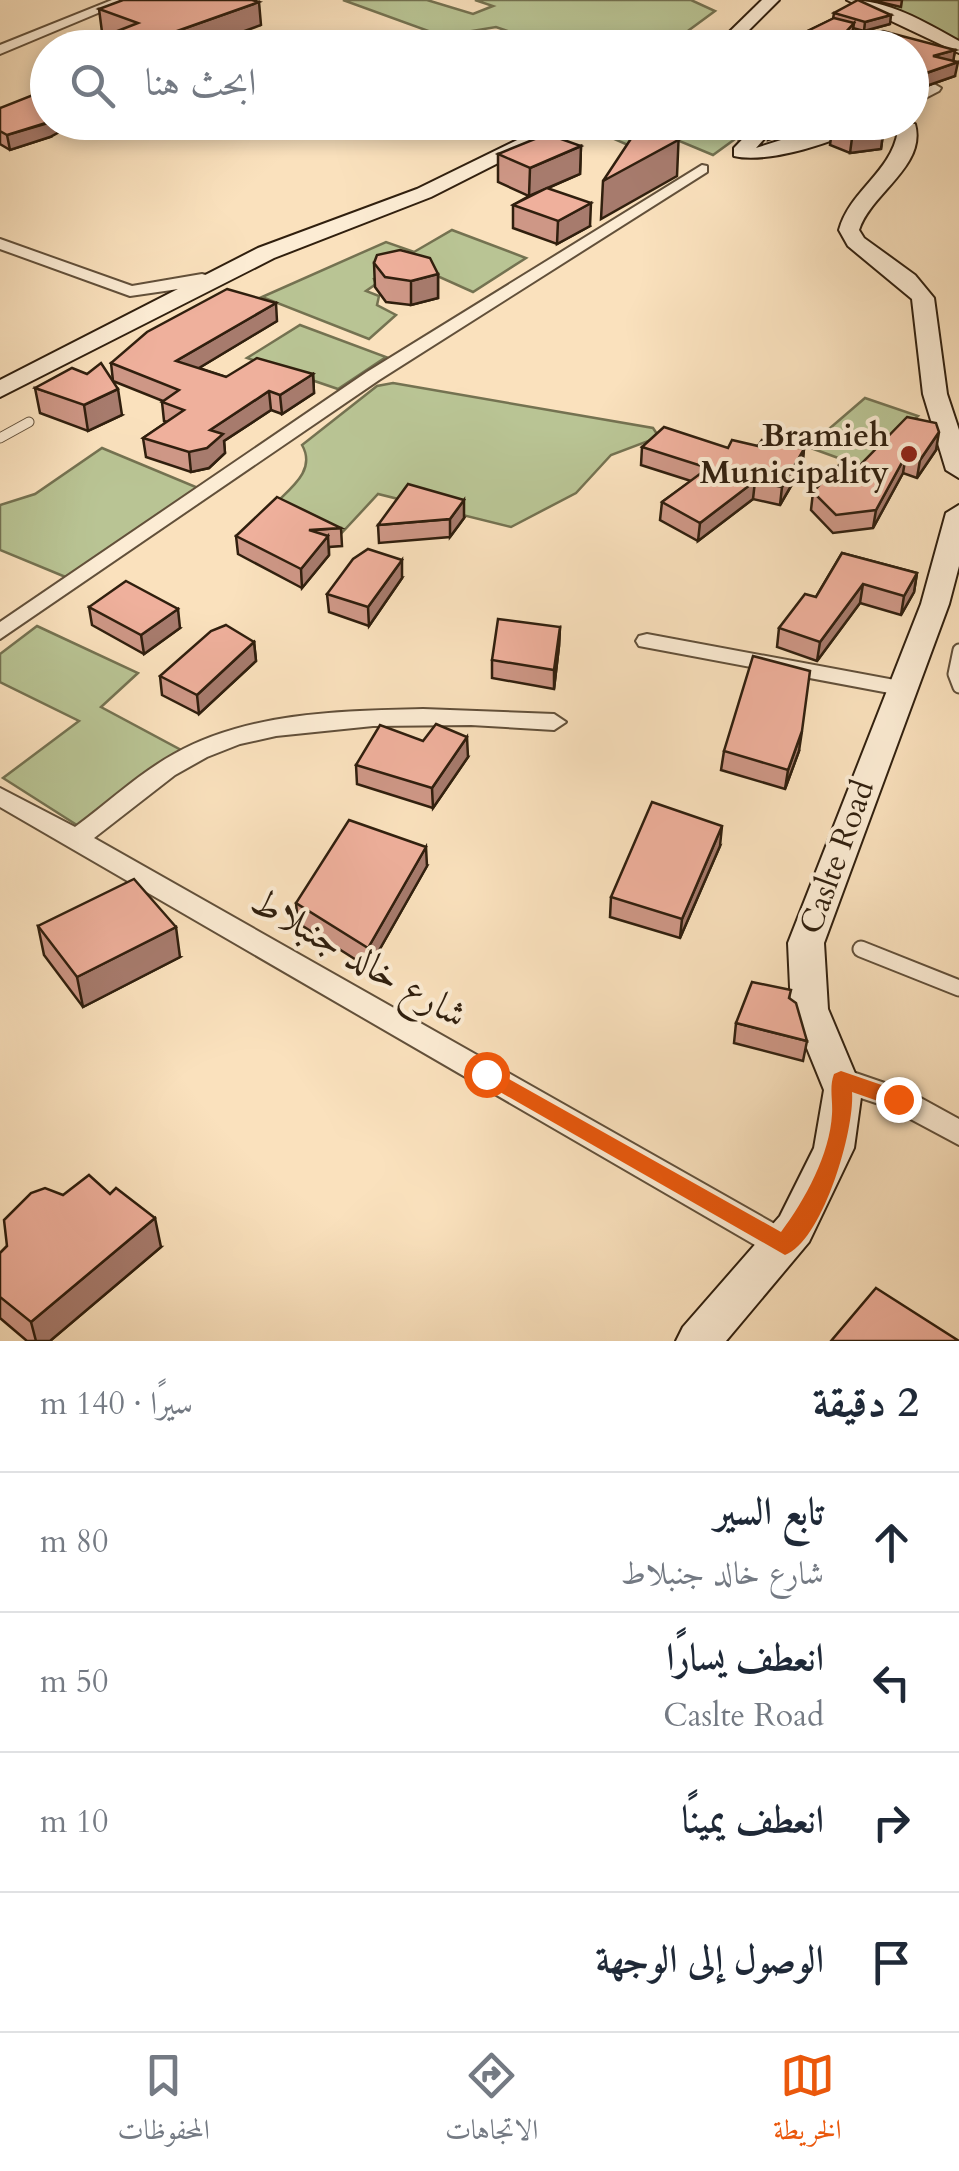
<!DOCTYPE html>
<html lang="ar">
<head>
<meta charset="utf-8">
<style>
	body { margin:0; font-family:Cardo,Amiri,serif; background:#f6f6f7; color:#1f2937; direction:rtl }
	.stop { position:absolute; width:30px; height:30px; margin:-22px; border:8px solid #ea580c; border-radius:50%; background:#fff }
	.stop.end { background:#ea580c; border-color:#fff; box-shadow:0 2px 10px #0008 }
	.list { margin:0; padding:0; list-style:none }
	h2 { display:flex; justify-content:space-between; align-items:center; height:130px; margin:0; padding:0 40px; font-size:42px }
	h2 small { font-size:32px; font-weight:400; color:#747a83 }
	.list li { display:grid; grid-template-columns:65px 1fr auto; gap:30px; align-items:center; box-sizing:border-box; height:140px; padding:0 40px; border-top:2px solid #e0e1e3 }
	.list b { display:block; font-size:38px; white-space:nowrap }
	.list p { margin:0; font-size:32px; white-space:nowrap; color:#747a83 }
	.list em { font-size:32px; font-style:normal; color:#747a83 }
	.icon { flex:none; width:55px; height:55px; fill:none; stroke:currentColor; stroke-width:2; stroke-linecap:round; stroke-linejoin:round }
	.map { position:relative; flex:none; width:959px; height:1341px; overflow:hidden; direction:ltr }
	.search { position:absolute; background:#fff; box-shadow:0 5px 15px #0003; left:30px; right:30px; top:30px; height:110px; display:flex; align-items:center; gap:25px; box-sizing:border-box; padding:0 35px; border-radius:55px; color:#747a83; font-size:38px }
	.sheet { height:690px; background:#fff }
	nav { display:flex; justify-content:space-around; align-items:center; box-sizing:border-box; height:140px; border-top:2px solid #e0e1e3; background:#fff; font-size:28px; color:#747a83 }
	nav a { display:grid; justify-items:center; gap:5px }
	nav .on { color:#ea580c }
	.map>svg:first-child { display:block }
	.green { fill:#b9c494; stroke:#747251; stroke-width:2.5 }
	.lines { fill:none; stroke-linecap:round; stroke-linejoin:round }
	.lane-far2-casing { stroke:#62503a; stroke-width:11 }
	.lane-far1-casing { stroke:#62503a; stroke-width:15 }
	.lane-casing { stroke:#62503a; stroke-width:19 }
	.street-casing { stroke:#62503a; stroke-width:4 }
	.secondary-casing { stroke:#301f0e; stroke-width:4 }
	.lane-far2 { stroke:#fcecd4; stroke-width:9 }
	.lane-far1 { stroke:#fcecd4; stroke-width:11 }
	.lane { stroke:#fcecd4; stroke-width:15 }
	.street { fill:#fcecd4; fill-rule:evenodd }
	.secondary { fill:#fcecd4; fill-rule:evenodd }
	.wall { fill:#ce9786; stroke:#301f0e; stroke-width:2.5 }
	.shaded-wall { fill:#a77b6d; stroke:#301f0e; stroke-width:2.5 }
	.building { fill:#efb09c; stroke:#301f0e; stroke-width:2.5 }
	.route { fill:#ea580c }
	.poi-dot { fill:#8f2418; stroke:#fcecd4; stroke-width:4 }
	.labels { text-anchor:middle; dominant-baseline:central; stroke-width:8; stroke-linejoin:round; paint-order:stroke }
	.poi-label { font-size:32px; font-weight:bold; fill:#301f0e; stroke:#fcecd4; text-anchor:end }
	.street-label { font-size:32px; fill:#301f0e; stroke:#fcecd4 }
	.near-street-label { font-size:38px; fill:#301f0e; stroke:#fcecd4 }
</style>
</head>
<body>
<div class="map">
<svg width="959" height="1341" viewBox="0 0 959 1341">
	<rect width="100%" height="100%" fill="#fae1bd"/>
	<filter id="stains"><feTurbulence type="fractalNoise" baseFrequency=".002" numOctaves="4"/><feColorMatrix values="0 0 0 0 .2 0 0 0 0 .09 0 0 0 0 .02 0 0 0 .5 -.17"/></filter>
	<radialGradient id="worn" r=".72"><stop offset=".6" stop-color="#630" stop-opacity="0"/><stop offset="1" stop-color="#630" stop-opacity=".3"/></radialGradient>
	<g class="green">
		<path d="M343 0H427L473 14 493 6 475 0H691L715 11 666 47 556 48 496 27 442 36Z"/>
		<path d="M864 0H959V42L896 10Z"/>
		<path d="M597 122 689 123 686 128 735 139 713 155 670 137 630 146 587 127Z"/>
		<path d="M452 230 526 258 473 292 433 274 374 279 376 284 366 291 379 296 377 305 396 315 369 339 262 297 386 242 414 252Z"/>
		<path d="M300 325 386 357 338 389 247 358Z"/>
		<path d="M393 383 653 428 659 437 611 455 576 493 511 527 378 494 337 538 272 507C289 489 317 471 302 445L377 386Z"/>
		<path d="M865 398 918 416 863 467 808 447Z"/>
		<path d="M102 448 203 490 68 578 0 550V505L35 494Z"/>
		<path d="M37 626 138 673 101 707 181 750 80 827 3 778 79 721 0 682V654Z"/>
	</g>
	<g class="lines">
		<defs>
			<path id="lane-far2" d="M0 438 29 422"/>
			<path id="lane-far1" d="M959 650 954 674 959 687"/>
			<path id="lane" d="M861 949 959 988"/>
			<g id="street">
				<path d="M112 0H129L0 54V45Z"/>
				<path d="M934 84 941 88 939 91 912 105V96Z"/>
				<path d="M702 165 707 166V172L379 380 0 639V622L367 372Z"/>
				<path d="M0 239 132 286 202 274 221 279 213 284 130 296 0 249Z"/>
				<path d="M647 634 900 681 911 688 900 695 639 646 636 641 639 636Z"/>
				<path d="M423 709 554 714 566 722 554 730 471 725 373 726 276 736 240 744 207 757 175 775 94 838 796 1236 801 1246 796 1256 785 1260 774 1256 0 807V788L75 827C108 803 138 774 174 754 248 712 341 711 423 709Z"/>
				<path d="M841 1068 908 1091 959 1119V1145L888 1107 831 1088 827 1080 831 1072Z"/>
			</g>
			<g id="secondary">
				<path d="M762 0H779L731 48H713Z"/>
				<path d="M847 0C889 0 923 21 959 41V53Z"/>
				<path d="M554 122H579L431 197 274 258 0 397V380L258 248 417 189Z"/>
				<path d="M759 122H779L756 148 838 122H868C841 142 767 164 734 156V148Z"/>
				<path d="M885 122 915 124C927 166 870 194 859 230L864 238 915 275 934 298 947 394 959 430V478L946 470 923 394 912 299 848 246 839 230C850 190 891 173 898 131Z"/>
				<path d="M959 505V566L949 604 824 943 828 1009 862 1090 854 1148 809 1242 726 1341H676L683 1327 780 1216 814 1148 824 1090 791 1009 788 943 921 604 946 513Z"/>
			</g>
		</defs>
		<use href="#lane-far2" class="lane-far2-casing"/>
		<use href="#lane-far1" class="lane-far1-casing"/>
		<use href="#lane" class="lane-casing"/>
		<use href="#street" class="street-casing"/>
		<use href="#secondary" class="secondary-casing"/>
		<use href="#lane-far2" class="lane-far2"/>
		<use href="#lane-far1" class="lane-far1"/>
		<use href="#lane" class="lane"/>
		<use href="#street" class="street"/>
		<use href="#secondary" class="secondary"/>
	</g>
	<g class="wall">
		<path d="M871 0H902L901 7Z"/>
		<path d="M99 9 261 25 109 34 102 32Z"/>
		<path d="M834 13 890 24 864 31 853 28 851 38 955 50 953 61 955 76 912 91V48L781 44 833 19Z"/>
		<path d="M0 108 50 137 10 150 0 144Z"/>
		<path d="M690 122H753L739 138 690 124Z"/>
		<path d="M832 130 883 134 881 149 850 153 830 145Z"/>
		<path d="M581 146 580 174 548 188 590 226 557 244 513 228V205L529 196 498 182V154Z"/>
		<path d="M374 263 438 274V298L411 305 386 302 375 287Z"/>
		<path d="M277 321 199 368 226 377 313 374 314 393 282 414 271 410 224 441 225 453 209 468 191 472 146 457 143 438 167 422 164 421 162 402 163 401 113 381 111 363Z"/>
		<path d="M35 388 122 415 88 431 40 413Z"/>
		<path d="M758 446 804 449 802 467 780 505 753 499 698 541 660 520 662 502 691 481 641 465 642 447 728 448Z"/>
		<path d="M936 450 917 478 903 473 873 528 833 533 811 510 813 492 860 465Z"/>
		<path d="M464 518 450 537 379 543 378 525Z"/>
		<path d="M341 528 342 546 329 547V555L302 588 238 554 236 536Z"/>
		<path d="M842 553 917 573 914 592 901 615 860 603 817 661 777 647 779 628 816 597Z"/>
		<path d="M402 578 369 626 329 612 327 594Z"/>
		<path d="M89 607 180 628 144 654 92 625Z"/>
		<path d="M560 627 559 646 554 689 492 678V660Z"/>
		<path d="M254 642 256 661 199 714 162 695 160 676Z"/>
		<path d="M724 751H799L785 789 721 770Z"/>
		<path d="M468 757 433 808 357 784 356 765Z"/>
		<path d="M720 846 680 938 610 917 611 897Z"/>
		<path d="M427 866 369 968 298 923 296 903Z"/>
		<path d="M38 926 180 957 83 1007 44 955Z"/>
		<path d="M736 1023 807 1041 803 1061 734 1043Z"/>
		<path d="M7 1246 161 1247 50 1341H27L0 1318V1253Z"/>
	</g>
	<g class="shaded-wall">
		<path d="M259 2 261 25 198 48H129Z"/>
		<path d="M891 15 890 24 864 31 865 22Z"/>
		<path d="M854 23 852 37 842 48 844 34Z"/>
		<path d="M955 50 953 63 933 56Z"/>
		<path d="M958 62 955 76 912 91V78Z"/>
		<path d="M78 122 50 137 10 150 7 135 48 123Z"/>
		<path d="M741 122H753L739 138 740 123Z"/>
		<path d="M780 122H825L768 140 769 126Z"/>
		<path d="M679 130 677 176 601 219 603 181 667 135Z"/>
		<path d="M883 134 881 149 850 153 852 138Z"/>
		<path d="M581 146 580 174 529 196 530 168Z"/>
		<path d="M591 203 590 226 557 244 558 221Z"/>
		<path d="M438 274V298L411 305V281Z"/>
		<path d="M276 303 277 321 179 380 176 361Z"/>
		<path d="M313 374 314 393 282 414 280 395Z"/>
		<path d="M118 389 122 415 88 431 84 405Z"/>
		<path d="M269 391 271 410 224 441 225 453 209 468 191 472 189 452 210 430Z"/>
		<path d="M939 432 936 450 917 478 920 460Z"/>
		<path d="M804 449 802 467 780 505 782 487Z"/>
		<path d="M906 455 903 473 873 528 876 510Z"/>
		<path d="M755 481 753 499 698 541 700 523Z"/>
		<path d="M464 500V518L450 537V519Z"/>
		<path d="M328 536 329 555 302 588 301 569Z"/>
		<path d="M402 560V578L369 626 368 607Z"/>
		<path d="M917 573 914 592 901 615 904 596Z"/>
		<path d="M863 584 860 603 817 661 820 642Z"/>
		<path d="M178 609 180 628 144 654 141 635Z"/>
		<path d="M560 627 559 646 554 689V670Z"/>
		<path d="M254 642 256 661 199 714 197 695Z"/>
		<path d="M802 731 799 751 785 789 788 770Z"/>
		<path d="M467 737 468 757 433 808 432 788Z"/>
		<path d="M722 826 720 846 680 938 682 919Z"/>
		<path d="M426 847 427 866 369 968 368 948Z"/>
		<path d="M176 927 180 957 83 1007 77 977Z"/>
		<path d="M155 1218 161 1247 50 1341H36L31 1322Z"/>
	</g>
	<g class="building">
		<path d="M123 0H252L259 2 129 48H74L138 23 99 9Z"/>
		<path d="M858 0 891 15 865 22 834 13Z"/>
		<path d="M834 18 854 23 844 34 848 38H867L883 31 955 50 933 56 958 62 912 78V48H730L743 38 781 44Z"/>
		<path d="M38 93 48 95 49 122 7 135 0 131V108Z"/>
		<path d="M642 122H656L679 130 667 135 680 139 603 181Z"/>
		<path d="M849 122H867L883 134 852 138 832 130Z"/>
		<path d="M547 134 581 146 530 168 498 154Z"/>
		<path d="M547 188 591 203 558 221 513 205Z"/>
		<path d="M400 250 430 258 438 274 411 281 385 277 374 263 377 255Z"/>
		<path d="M227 289 276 303 176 361 226 377 257 358 313 374 280 395 269 391 210 430 223 434 207 448 189 452 143 438 184 410 162 402 179 390 111 363 147 332Z"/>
		<path d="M101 363 118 389 84 405 35 388 72 368 87 374Z"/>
		<path d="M907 417 936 423 939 432 920 460 906 455 876 510 836 515 813 492 843 461 860 465Z"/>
		<path d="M664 427 728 448 732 440 758 446 762 440 804 449 782 487 755 481 700 523 662 502 708 468 642 447Z"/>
		<path d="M408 484 464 500 450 519 378 525Z"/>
		<path d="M277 497 341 528 309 530 328 536 301 569 236 536Z"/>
		<path d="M368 549 402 560 368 607 327 594 353 559Z"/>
		<path d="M842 553 917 573 904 596 863 584 820 642 779 628 805 594 816 597Z"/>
		<path d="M126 581 178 609 141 635 89 607Z"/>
		<path d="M498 619 560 627 554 670 492 660Z"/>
		<path d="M226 625 254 642 197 695 160 676 211 631Z"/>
		<path d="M753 656 810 671 802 731 788 770 724 751Z"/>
		<path d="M436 724 467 737 432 788 356 765 380 725 423 741Z"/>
		<path d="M652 802 722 826 682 919 611 897Z"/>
		<path d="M349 820 426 847 368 948 296 903Z"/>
		<path d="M134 879 176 927 77 977 38 926Z"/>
		<path d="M752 982 791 990 789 998 796 1003 807 1041 736 1023Z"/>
		<path d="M89 1175 110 1194 116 1188 155 1218 31 1322 0 1297V1253L7 1246 4 1220 31 1193 45 1188 63 1195Z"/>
		<path d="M876 1288 959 1341H831Z"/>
	</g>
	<path class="route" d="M486 1066 781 1232C805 1200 830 1154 832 1114 833 1100 829 1087 834 1074L841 1071 905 1093 908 1099 898 1108 852 1092C855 1129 823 1241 785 1255L479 1080 476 1074Z"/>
	<circle class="poi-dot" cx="909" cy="454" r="10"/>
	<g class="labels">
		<g class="poi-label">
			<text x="889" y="436">Bramieh<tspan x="889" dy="37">Municipality</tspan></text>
		</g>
		<g class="street-label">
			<text transform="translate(837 857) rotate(-70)">Caslte Road</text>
		</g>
		<g class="near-street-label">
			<text transform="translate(359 958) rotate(30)">شارع خالد جنبلاط</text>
		</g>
	</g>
	<rect width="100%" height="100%" filter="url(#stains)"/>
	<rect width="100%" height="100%" fill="url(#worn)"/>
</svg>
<div class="stop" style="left:486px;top:1074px"></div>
<div class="stop end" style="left:898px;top:1099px"></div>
<div class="search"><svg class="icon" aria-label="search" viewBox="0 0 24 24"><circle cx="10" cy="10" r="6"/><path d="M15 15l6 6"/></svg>ابحث هنا</div>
</div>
<section class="sheet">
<h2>2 دقيقة<small>سيرًا · 140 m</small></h2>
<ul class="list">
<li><svg class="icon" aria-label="ahead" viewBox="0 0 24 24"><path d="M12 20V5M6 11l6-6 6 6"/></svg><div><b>تابع السير</b><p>شارع خالد جنبلاط</p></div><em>80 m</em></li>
<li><svg class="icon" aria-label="left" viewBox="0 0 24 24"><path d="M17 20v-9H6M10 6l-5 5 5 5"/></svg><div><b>انعطف يسارًا</b><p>Caslte Road</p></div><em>50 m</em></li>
<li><svg class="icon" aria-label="right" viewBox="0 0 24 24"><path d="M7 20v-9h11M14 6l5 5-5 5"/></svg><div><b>انعطف يمينًا</b></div><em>10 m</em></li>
<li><svg class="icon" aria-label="arrive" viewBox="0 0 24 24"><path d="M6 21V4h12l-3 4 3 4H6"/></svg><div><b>الوصول إلى الوجهة</b></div></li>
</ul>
</section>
<nav>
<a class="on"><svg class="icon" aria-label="map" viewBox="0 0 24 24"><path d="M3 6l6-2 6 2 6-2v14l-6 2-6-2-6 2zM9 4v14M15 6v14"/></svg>الخريطة</a>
<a><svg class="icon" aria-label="directions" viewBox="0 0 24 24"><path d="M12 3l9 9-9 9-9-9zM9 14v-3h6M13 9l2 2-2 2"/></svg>الاتجاهات</a>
<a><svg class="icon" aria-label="saved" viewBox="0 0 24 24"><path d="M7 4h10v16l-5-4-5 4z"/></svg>المحفوظات</a>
</nav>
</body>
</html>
